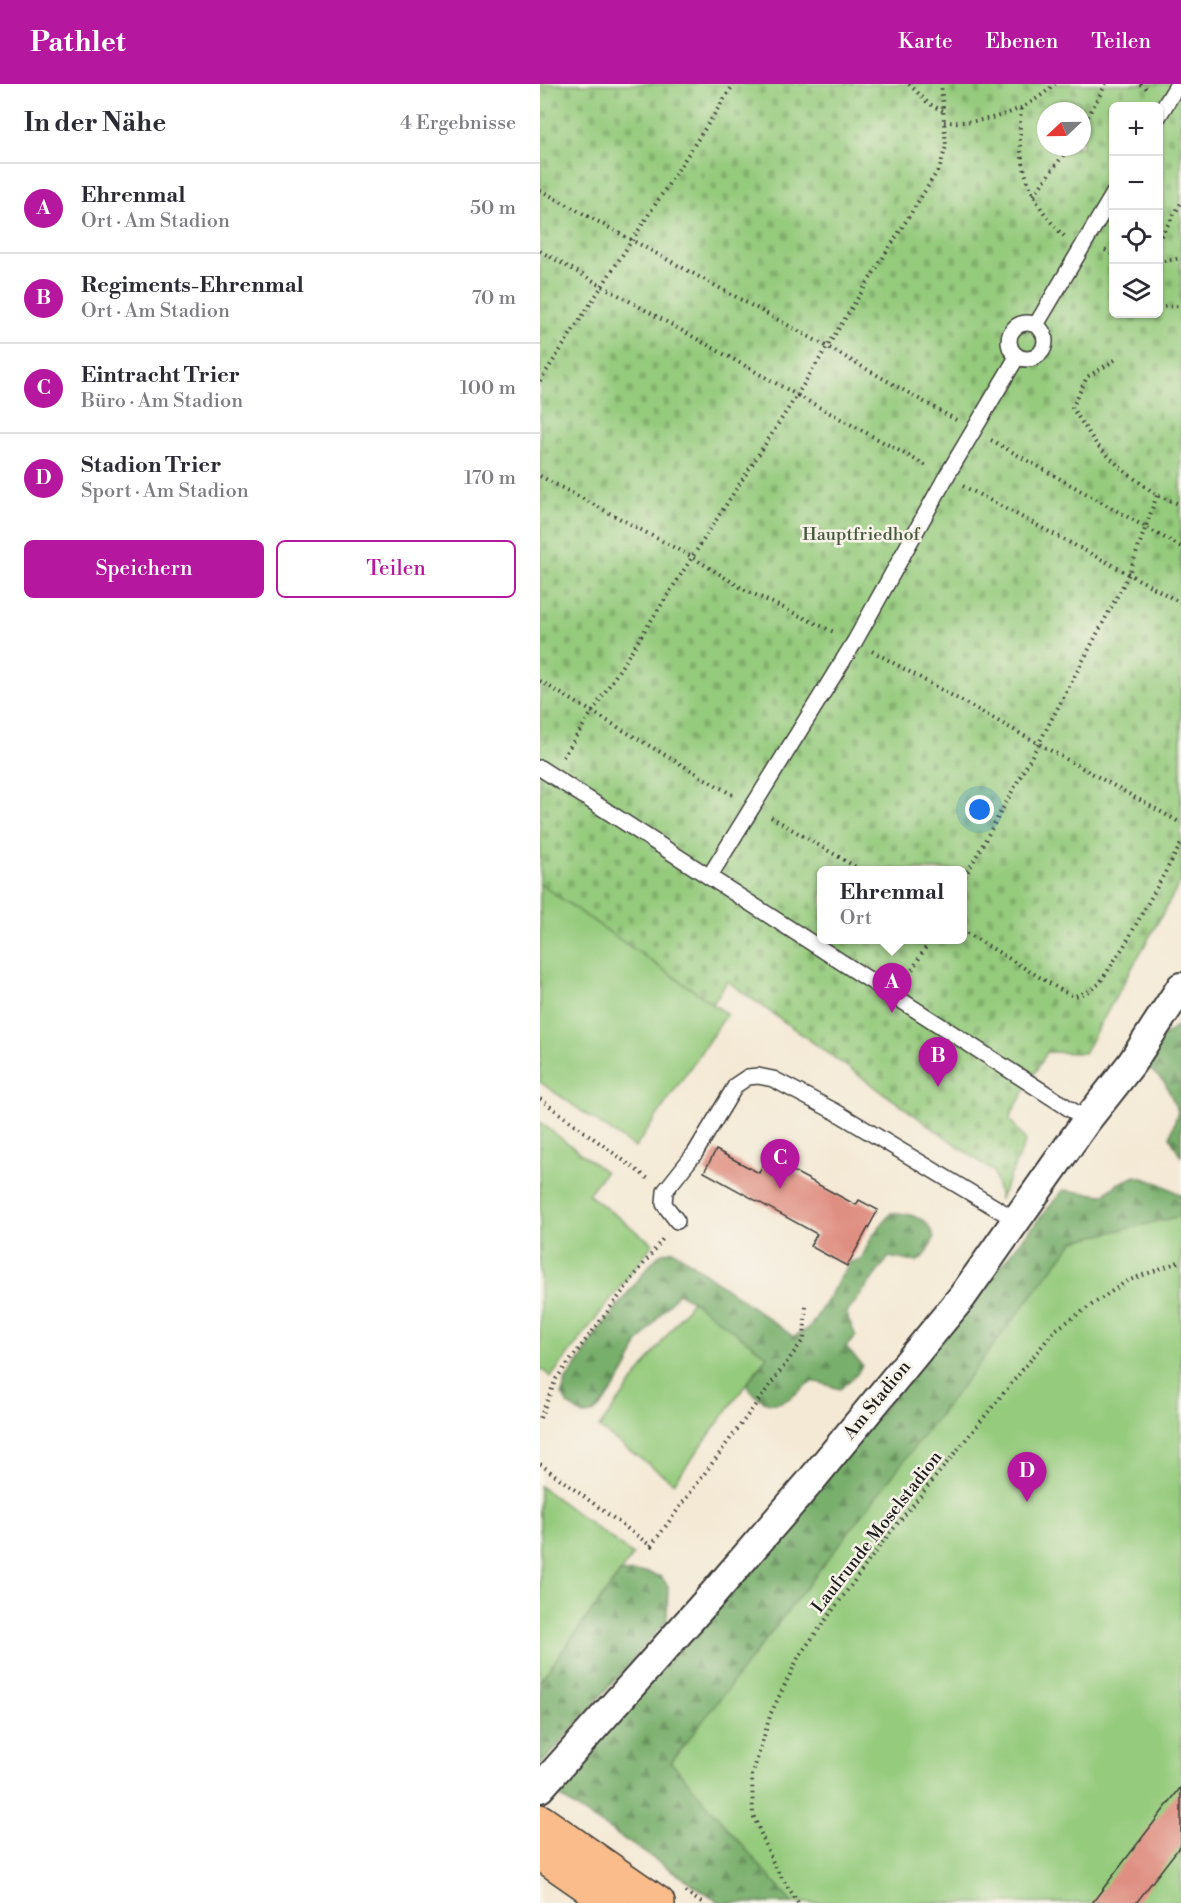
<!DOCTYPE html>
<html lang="de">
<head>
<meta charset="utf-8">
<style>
	body { margin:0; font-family:"Libre Bodoni",serif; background:#f7f7f7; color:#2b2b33 }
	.controls { position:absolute; right:18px; top:18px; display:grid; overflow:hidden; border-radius:9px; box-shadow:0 2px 4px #0004 }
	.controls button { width:54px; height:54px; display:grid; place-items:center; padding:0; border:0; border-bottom:2px solid #e1e1e2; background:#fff; color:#2b2b33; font:30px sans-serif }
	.compass { position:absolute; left:497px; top:18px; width:54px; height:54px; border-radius:50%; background:#fff; box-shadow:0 2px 4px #0004; rotate:248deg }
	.you { position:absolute; left:440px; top:726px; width:21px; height:21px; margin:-15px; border:4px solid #fff; border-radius:50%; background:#1a73e8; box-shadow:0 0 0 9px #1a73e833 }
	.badge { display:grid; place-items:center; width:39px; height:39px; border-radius:50%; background:#b5179e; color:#fff; font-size:20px; font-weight:700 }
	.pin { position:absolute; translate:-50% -50px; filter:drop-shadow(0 2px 3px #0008) }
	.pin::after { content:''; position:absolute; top:32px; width:21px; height:18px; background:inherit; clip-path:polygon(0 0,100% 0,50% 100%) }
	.popup { position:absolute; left:277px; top:782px; width:150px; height:78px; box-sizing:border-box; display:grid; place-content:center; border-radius:9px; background:#fff; filter:drop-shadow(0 2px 4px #0005); font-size:20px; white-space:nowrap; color:#7c7c81 }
	.popup b { font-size:22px; color:#2b2b33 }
	.popup::after { content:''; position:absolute; left:50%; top:100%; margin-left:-12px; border:12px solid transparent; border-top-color:#fff }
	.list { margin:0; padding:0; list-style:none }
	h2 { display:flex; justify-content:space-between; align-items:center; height:78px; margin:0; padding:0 24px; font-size:26px }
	h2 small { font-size:20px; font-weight:400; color:#7c7c81 }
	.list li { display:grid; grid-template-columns:39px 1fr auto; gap:18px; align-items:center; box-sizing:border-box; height:90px; padding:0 24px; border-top:2px solid #e1e1e2 }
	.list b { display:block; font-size:22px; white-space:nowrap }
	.list p { margin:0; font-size:20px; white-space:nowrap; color:#7c7c81 }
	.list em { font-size:20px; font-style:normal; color:#7c7c81 }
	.actions { display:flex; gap:12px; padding:18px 24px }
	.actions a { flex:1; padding:14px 0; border:2px solid #b5179e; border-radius:9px; text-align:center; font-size:21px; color:#b5179e }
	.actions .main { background:#b5179e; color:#fff }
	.icon { flex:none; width:33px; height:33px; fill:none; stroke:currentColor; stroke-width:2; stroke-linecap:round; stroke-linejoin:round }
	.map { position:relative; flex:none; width:641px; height:1819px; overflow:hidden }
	header { display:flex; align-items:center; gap:36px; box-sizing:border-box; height:84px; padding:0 30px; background:#b5179e; color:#fff }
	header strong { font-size:28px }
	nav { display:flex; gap:33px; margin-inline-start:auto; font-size:21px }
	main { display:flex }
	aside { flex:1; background:#fff }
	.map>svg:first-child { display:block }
	.forest { fill:url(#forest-firs); stroke:#4a6644; stroke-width:1.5 }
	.cemetery { fill:url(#cemetery-stones); stroke:#58744c; stroke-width:1.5; fill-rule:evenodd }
	.pitch { fill:#95cb7d; stroke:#58744c; stroke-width:1.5 }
	.building { fill:#df8f82 }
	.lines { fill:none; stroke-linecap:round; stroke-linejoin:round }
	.service-casing { stroke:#3c3b38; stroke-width:18 }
	.minor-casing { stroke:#3c3b38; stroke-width:32 }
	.primary-casing { stroke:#3c3b38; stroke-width:36 }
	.path { stroke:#3c3b38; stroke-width:4; stroke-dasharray:1.5 4.5; stroke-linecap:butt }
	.service { stroke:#fff; stroke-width:15 }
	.minor { stroke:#fff; stroke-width:28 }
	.primary { stroke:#f9bc8a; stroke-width:33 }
	.labels { text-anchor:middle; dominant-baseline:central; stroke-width:5; stroke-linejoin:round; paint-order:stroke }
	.park-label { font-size:18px; fill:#46593e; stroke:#f7f3e8 }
	.street-label { font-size:18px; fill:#1c1c1c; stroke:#f7f3e8 }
</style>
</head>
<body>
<header>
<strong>Pathlet</strong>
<nav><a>Karte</a><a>Ebenen</a><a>Teilen</a></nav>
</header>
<main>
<aside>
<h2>In der Nähe<small>4 Ergebnisse</small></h2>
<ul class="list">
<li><span class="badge">A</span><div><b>Ehrenmal</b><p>Ort · Am Stadion</p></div><em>50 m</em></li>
<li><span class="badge">B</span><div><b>Regiments-Ehrenmal</b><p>Ort · Am Stadion</p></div><em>70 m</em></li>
<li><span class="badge">C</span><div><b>Eintracht Trier</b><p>Büro · Am Stadion</p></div><em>100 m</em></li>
<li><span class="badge">D</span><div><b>Stadion Trier</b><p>Sport · Am Stadion</p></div><em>170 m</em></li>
</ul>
<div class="actions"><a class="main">Speichern</a><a>Teilen</a></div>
</aside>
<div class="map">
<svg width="641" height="1819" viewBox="0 0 641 1819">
	<defs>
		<pattern id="forest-firs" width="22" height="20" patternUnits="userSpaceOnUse" patternTransform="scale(1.5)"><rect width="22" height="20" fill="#78af6c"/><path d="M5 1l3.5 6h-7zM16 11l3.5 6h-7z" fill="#628e58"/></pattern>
		<pattern id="cemetery-stones" width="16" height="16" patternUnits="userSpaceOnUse" patternTransform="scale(1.5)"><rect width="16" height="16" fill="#95cb7d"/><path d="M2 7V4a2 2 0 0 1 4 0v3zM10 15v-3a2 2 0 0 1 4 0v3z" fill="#80ae6b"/></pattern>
	</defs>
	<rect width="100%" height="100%" fill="#f7f3e8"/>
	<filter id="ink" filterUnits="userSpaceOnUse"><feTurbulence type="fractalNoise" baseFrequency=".0167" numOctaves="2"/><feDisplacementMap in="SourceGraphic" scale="12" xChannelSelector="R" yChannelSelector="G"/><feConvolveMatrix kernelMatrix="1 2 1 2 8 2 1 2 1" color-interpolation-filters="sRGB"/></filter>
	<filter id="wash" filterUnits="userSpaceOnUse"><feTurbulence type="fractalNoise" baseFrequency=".008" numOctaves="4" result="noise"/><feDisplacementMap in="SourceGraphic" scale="24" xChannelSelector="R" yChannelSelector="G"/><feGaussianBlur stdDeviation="1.35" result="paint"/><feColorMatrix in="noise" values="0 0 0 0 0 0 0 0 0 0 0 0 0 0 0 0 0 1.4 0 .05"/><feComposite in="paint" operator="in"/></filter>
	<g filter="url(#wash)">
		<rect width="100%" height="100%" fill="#f4e9d5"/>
		<g class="forest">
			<path d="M641 938V1073L630 1053 638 1027 625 999 602 978 605 962 630 948Z"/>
			<path d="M596 1092 621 1100 641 1111V1229L253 1819H181L14 1709 265 1419 523 1106 563 1111 579 1099Z"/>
			<path d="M351 1129C363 1129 378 1131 387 1140 390 1143 392 1149 394 1154L387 1169 378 1177H369L349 1173 306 1230 316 1252 306 1263 322 1281 317 1290 300 1305C292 1303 280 1297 272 1298 266 1300 262 1305 257 1309 237 1326 221 1321 206 1301L227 1273 152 1217 138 1209 118 1233 102 1255 97 1259C94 1276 68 1318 53 1329 51 1330 46 1331 43 1331L28 1321 22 1310 26 1296 45 1269 56 1250 108 1183 120 1170 133 1166 254 1253 270 1243 307 1183 308 1179 321 1175 333 1151Z"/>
			<path d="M105 1488 121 1493 128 1502 127 1536 0 1682V1597L80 1489Z"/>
		</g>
		<path class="cemetery" d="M0 0H641V797L544 969 507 968 469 1034 486 1057 460 1115 454 1088 187 897 173 920 0 800ZM574 22H618V230H574ZM506 27H542V63H506ZM282 786H422V856H282Z"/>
		<g class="pitch">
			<path d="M0 800 187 930 95 1064 0 998Z"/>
			<path d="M0 1038 65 1088 48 1110 113 1160 11 1293 0 1284Z"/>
			<path d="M641 1132V1819H252L131 1678 534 1157Z"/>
			<path d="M152 1217 227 1272 134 1399 59 1344Z"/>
			<path d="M0 1402 93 1471 0 1597Z"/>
		</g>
		<g id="blocks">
			<g class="building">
				<path d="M176 1066 219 1089 227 1073 316 1121 319 1116 338 1126 307 1182 270 1162 277 1150 164 1088Z"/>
				<path d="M641 1703V1761L596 1819H552Z"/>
			</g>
		</g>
	</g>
	<g filter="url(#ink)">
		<use href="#blocks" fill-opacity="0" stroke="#3c3b38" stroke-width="1.5"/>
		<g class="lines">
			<defs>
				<g id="service">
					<path d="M618 33 638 0"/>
					<circle cx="487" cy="257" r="18"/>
					<path d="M496 241 574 109"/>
					<path d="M0 684 547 1036"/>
					<path d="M169 793 315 557 406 393 477 273"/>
					<path d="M137 1137 124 1120 125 1107 155 1069 196 1001 208 993 218 992 233 995 296 1028 476 1136"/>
				</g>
				<path id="minor" d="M0 1704 174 1509 269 1399 422 1213 547 1036 591 980 641 903"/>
				<g id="primary">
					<path d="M0 1737 118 1819"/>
					<path d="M0 1769 72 1819"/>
				</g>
			</defs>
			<use href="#service" class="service-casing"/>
			<use href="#minor" class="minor-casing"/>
			<use href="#primary" class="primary-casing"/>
			<g class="path">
				<path d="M369 0 388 19 403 27"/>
				<path d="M600 0 609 6"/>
				<path d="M481 25C476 74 487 117 524 152"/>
				<path d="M404 38C446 40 484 29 515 0"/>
				<path d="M542 43 566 0"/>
				<path d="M0 106 286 262 416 336"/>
				<path d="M494 111 529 63"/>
				<path d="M618 157 641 119"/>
				<path d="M565 166 574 171"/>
				<path d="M0 167 257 311 400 83 406 62 401 0"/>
				<path d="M618 178 641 174"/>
				<path d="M618 223 641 222"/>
				<path d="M575 276 547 293 532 324 557 361 584 387 617 411 641 421"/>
				<path d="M0 297 194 0"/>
				<path d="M451 356 641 463"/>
				<path d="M0 392 152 473 205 506 296 549"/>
				<path d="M423 402 589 490 641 519"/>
				<path d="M332 567 641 739"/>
				<path d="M0 597 196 713"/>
				<path d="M23 673 257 311 387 382"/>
				<path d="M231 733 321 786"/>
				<path d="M422 798 499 659 589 490 617 411"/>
				<path d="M422 846 524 908 535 912 547 908 559 900 584 862 641 760"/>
				<path d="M366 896 390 856"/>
				<path d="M0 1015 110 1096"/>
				<path d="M0 1334 16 1295 125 1152"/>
				<path d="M0 1380 111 1462 264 1255 266 1222"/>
				<path d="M145 1808 162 1819"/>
				<path d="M258 1819 235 1783 213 1731 212 1692 231 1629 259 1572 345 1455 515 1246 587 1197 641 1177"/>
			</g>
			<use href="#service" class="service"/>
			<use href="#minor" class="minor"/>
			<use href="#primary" class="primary"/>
		</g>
	</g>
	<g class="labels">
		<g class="park-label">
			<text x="321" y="450">Hauptfriedhof</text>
		</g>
		<g class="street-label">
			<text transform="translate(337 1316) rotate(-51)">Am Stadion</text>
			<text transform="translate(337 1448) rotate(-52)">Laufrunde Moselstadion</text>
		</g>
	</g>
</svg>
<div class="controls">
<button>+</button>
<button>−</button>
<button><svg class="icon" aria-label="locate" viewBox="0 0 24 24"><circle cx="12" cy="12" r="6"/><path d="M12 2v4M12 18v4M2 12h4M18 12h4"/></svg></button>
<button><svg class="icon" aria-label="layers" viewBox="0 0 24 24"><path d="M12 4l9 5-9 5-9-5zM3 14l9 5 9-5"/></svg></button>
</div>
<svg class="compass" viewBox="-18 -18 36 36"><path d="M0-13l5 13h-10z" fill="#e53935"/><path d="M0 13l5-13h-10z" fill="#7c7c81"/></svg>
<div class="you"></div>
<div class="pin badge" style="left:352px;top:929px">A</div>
<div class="popup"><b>Ehrenmal</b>Ort</div>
<div class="pin badge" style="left:398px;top:1003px">B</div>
<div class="pin badge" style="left:240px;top:1105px">C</div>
<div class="pin badge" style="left:487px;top:1418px">D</div>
</div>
</main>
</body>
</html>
